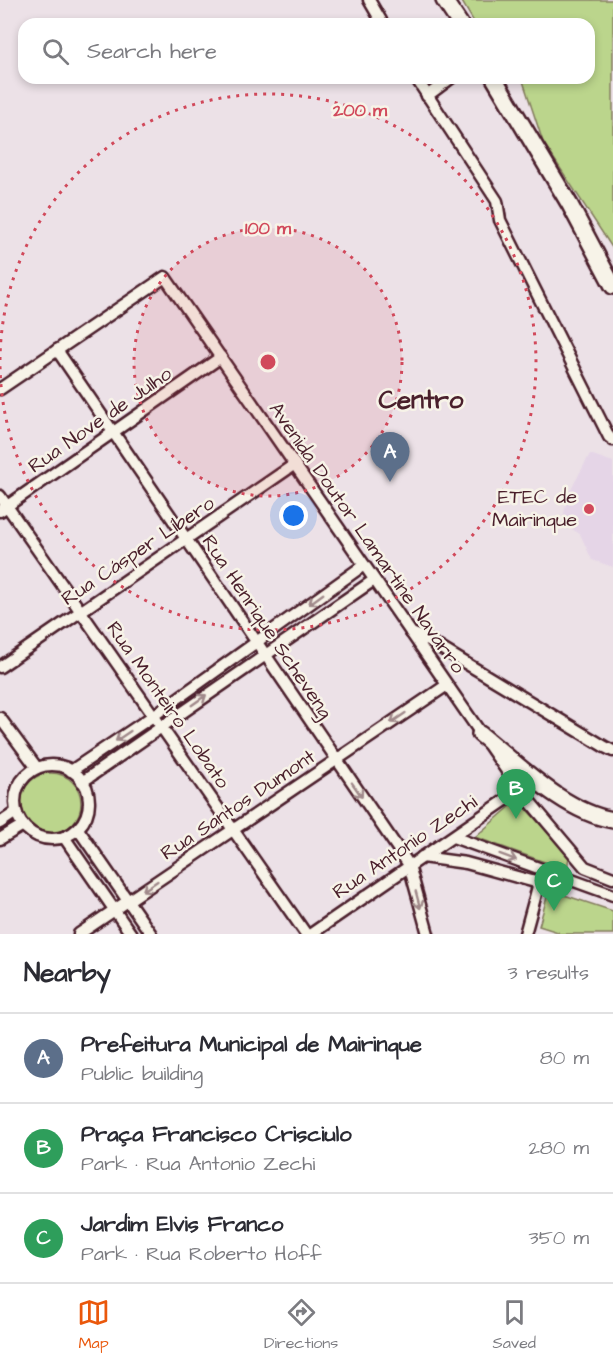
<!DOCTYPE html>
<html lang="en">
<head>
<meta charset="utf-8">
<style>
	body { margin:0; font-family:"Architects Daughter",sans-serif; background:#f7f7f7; color:#2b2b33 }
	.you { position:absolute; left:294px; top:516px; width:21px; height:21px; margin:-15px; border:4px solid #fff; border-radius:50%; background:#1a73e8; box-shadow:0 0 0 9px #1a73e833 }
	.badge { display:grid; place-items:center; width:39px; height:39px; border-radius:50%; background:#ea580c; color:#fff; font-size:20px; font-weight:700 }
	.pin { position:absolute; translate:-50% -50px; filter:drop-shadow(0 2px 3px #0008) }
	.pin::after { content:''; position:absolute; top:32px; width:21px; height:18px; background:inherit; clip-path:polygon(0 0,100% 0,50% 100%) }
	.list { margin:0; padding:0; list-style:none }
	h2 { display:flex; justify-content:space-between; align-items:center; height:78px; margin:0; padding:0 24px; font-size:26px }
	h2 small { font-size:20px; font-weight:400; color:#7c7c81 }
	.list li { display:grid; grid-template-columns:39px 1fr auto; gap:18px; align-items:center; box-sizing:border-box; height:90px; padding:0 24px; border-top:2px solid #e1e1e2 }
	.list b { display:block; font-size:22px; white-space:nowrap }
	.list p { margin:0; font-size:20px; white-space:nowrap; color:#7c7c81 }
	.list em { font-size:20px; font-style:normal; color:#7c7c81 }
	.icon { flex:none; width:33px; height:33px; fill:none; stroke:currentColor; stroke-width:2; stroke-linecap:round; stroke-linejoin:round }
	.map { position:relative; flex:none; width:613px; height:934px; overflow:hidden }
	.search { position:absolute; background:#fff; box-shadow:0 3px 9px #0003; left:18px; right:18px; top:18px; height:66px; display:flex; align-items:center; gap:15px; box-sizing:border-box; padding:0 21px; border-radius:18px; color:#7c7c81; font-size:22px }
	.sheet { height:348px; background:#fff }
	nav { display:flex; justify-content:space-around; align-items:center; box-sizing:border-box; height:84px; border-top:2px solid #e1e1e2; background:#fff; font-size:16px; color:#7c7c81 }
	nav a { display:grid; justify-items:center; gap:3px }
	nav .on { color:#ea580c }
	.map>svg:first-child { display:block }
	.built { fill:#e5d5e7 }
	.green { fill:#bbd58c; stroke:#827a5c; stroke-width:1.5 }
	.lines { fill:none; stroke-linecap:round; stroke-linejoin:round }
	.street-casing { stroke:#4a1f2b; stroke-width:15 }
	.secondary-casing { stroke:#4a1f2b; stroke-width:20 }
	.street { stroke:#f7f3e8; stroke-width:10 }
	.secondary { stroke:#f7f3e8; stroke-width:15 }
	.oneway { stroke:#a0898a }
	.ring { fill:none; stroke:#d1495b; stroke-width:3; stroke-dasharray:3 6 }
	.poi-dot { fill:#d1495b; stroke:#f7f3e8; stroke-width:2 }
	.labels { text-anchor:middle; dominant-baseline:central; stroke-width:5; stroke-linejoin:round; paint-order:stroke }
	.street-label { font-size:20px; fill:#4a1f2b; stroke:#f7f3e8 }
	.poi-label { font-size:20px; fill:#4a1f2b; stroke:#f7f3e8; text-anchor:end }
	.district-label { font-size:26px; font-weight:bold; fill:#4a1f2b; stroke:#f7f3e8 }
	.centre { fill:#d1495b; stroke:#f7f3e8; stroke-width:3 }
	.ring-label { font-size:18px; text-anchor:middle; font-weight:bold; fill:#d1495b; stroke:#f7f3e8; stroke-width:5; stroke-linejoin:round; paint-order:stroke }
</style>
</head>
<body>
<div class="map">
<svg width="613" height="934" viewBox="0 0 613 934">
	<rect width="100%" height="100%" fill="#ece1e7"/>
	<filter id="ink" filterUnits="userSpaceOnUse"><feTurbulence type="fractalNoise" baseFrequency=".0167" numOctaves="2"/><feDisplacementMap in="SourceGraphic" scale="12" xChannelSelector="R" yChannelSelector="G"/><feConvolveMatrix kernelMatrix="1 2 1 2 8 2 1 2 1" color-interpolation-filters="sRGB"/></filter>
	<g filter="url(#ink)">
		<path class="built" d="M590 454 613 462V567L592 560 580 534 562 523 568 495Z"/>
		<g class="green">
			<path d="M461 0H613V249L543 142 522 78H589V24H475Z"/>
			<circle cx="51" cy="803" r="30"/>
			<path d="M518 800 569 856 567 870 475 837Z"/>
			<path d="M549 890 613 911V934H558V932L539 926Z"/>
		</g>
		<g class="lines">
			<defs>
				<g id="street">
					<path d="M369 0 383 24"/>
					<path d="M416 78 497 201 500 220 609 437 613 440"/>
					<path d="M427 96 451 78"/>
					<path d="M57 350 409 865 428 934"/>
					<path d="M0 389 165 277 520 790 585 867 613 878"/>
					<path d="M0 496 306 934"/>
					<path d="M0 511 221 357"/>
					<path d="M411 633 424 638 605 747 613 751"/>
					<path d="M0 667 295 464"/>
					<path d="M0 718 37 768"/>
					<circle cx="52" cy="802" r="37"/>
					<path d="M71 771 153 716 364 565"/>
					<path d="M82 782 374 580"/>
					<path d="M0 823 16 812"/>
					<path d="M78 829 151 934"/>
					<path d="M64 837 131 934"/>
					<path d="M453 837 613 895"/>
					<path d="M0 839 23 825"/>
					<path d="M422 857 466 863 539 883 525 934"/>
					<path d="M79 934 447 685"/>
					<path d="M311 934 520 790"/>
				</g>
				<g id="secondary">
					<path d="M444 0 460 24"/>
					<path d="M494 78 570 205 613 286"/>
					<path d="M480 734C518 764 564 812 613 820"/>
				</g>
			</defs>
			<use href="#street" class="street-casing"/>
			<use href="#secondary" class="secondary-casing"/>
			<use href="#street" class="street"/>
			<use href="#secondary" class="secondary"/>
		</g>
		<defs><path id="oneway-shaft" d="M-6 0H5M1.5-3L5.5 0L1.5 3" fill="none" stroke-width="1.6" stroke-linecap="round" stroke-linejoin="round" transform="scale(1.5)"/></defs>
		<g class="oneway">
			<use href="#oneway-shaft" transform="translate(316 599) rotate(144)"/>
			<use href="#oneway-shaft" transform="translate(199 700) rotate(-35)"/>
			<use href="#oneway-shaft" transform="translate(398 718) rotate(146)"/>
			<use href="#oneway-shaft" transform="translate(123 736) rotate(146)"/>
			<use href="#oneway-shaft" transform="translate(357 790) rotate(55)"/>
			<use href="#oneway-shaft" transform="translate(508 857) rotate(20)"/>
			<use href="#oneway-shaft" transform="translate(150 886) rotate(146)"/>
			<use href="#oneway-shaft" transform="translate(418 900) rotate(75)"/>
		</g>
	</g>
	<circle cx="268" cy="362" r="134" fill="#d1495b" fill-opacity=".12"/>
	<g class="ring">
		<circle cx="268" cy="362" r="134"/>
		<path d="M0 360A268 268 0 1 1 0 364"/>
	</g>
	<circle class="poi-dot" cx="589" cy="509" r="6"/>
	<g class="labels">
		<g class="street-label">
			<text transform="translate(100 420) rotate(-35)">Rua Nove de Julho</text>
			<text transform="translate(367 538) rotate(55)">Avenida Doutor Lamartine Navarro</text>
			<text transform="translate(138 551) rotate(-34)">Rua Cásper Líbero</text>
			<text transform="translate(267 627) rotate(56)">Rua Henrique Scheveng</text>
			<text transform="translate(168 705) rotate(55)">Rua Monteiro Lobato</text>
			<text transform="translate(238 805) rotate(-34)">Rua Santos Dumont</text>
			<text transform="translate(405 847) rotate(-34)">Rua Antonio Zechi</text>
		</g>
		<g class="poi-label">
			<text x="577" y="497">ETEC de<tspan x="577" dy="23">Mairinque</tspan></text>
		</g>
		<g class="district-label">
			<text x="421" y="400">Centro</text>
		</g>
	</g>
	<circle cx="268" cy="362" r="9" class="centre"/>
	<g class="ring-label">
		<text x="360" y="116">200 m</text>
		<text x="268" y="234">100 m</text>
	</g>
</svg>
<div class="you"></div>
<div class="pin badge" style="left:390px;top:482px;background:#5c6f8a">A</div>
<div class="pin badge" style="left:516px;top:819px;background:#2e9e5b">B</div>
<div class="pin badge" style="left:554px;top:911px;background:#2e9e5b">C</div>
<div class="search"><svg class="icon" aria-label="search" viewBox="0 0 24 24"><circle cx="10" cy="10" r="6"/><path d="M15 15l6 6"/></svg>Search here</div>
</div>
<section class="sheet">
<h2>Nearby<small>3 results</small></h2>
<ul class="list">
<li><span class="badge" style="background:#5c6f8a">A</span><div><b>Prefeitura Municipal de Mairinque</b><p>Public building</p></div><em>80 m</em></li>
<li><span class="badge" style="background:#2e9e5b">B</span><div><b>Praça Francisco Crisciulo</b><p>Park · Rua Antonio Zechi</p></div><em>280 m</em></li>
<li><span class="badge" style="background:#2e9e5b">C</span><div><b>Jardim Elvis Franco</b><p>Park · Rua Roberto Hoff</p></div><em>350 m</em></li>
</ul>
</section>
<nav>
<a class="on"><svg class="icon" aria-label="map" viewBox="0 0 24 24"><path d="M3 6l6-2 6 2 6-2v14l-6 2-6-2-6 2zM9 4v14M15 6v14"/></svg>Map</a>
<a><svg class="icon" aria-label="directions" viewBox="0 0 24 24"><path d="M12 3l9 9-9 9-9-9zM9 14v-3h6M13 9l2 2-2 2"/></svg>Directions</a>
<a><svg class="icon" aria-label="saved" viewBox="0 0 24 24"><path d="M7 4h10v16l-5-4-5 4z"/></svg>Saved</a>
</nav>
</body>
</html>
